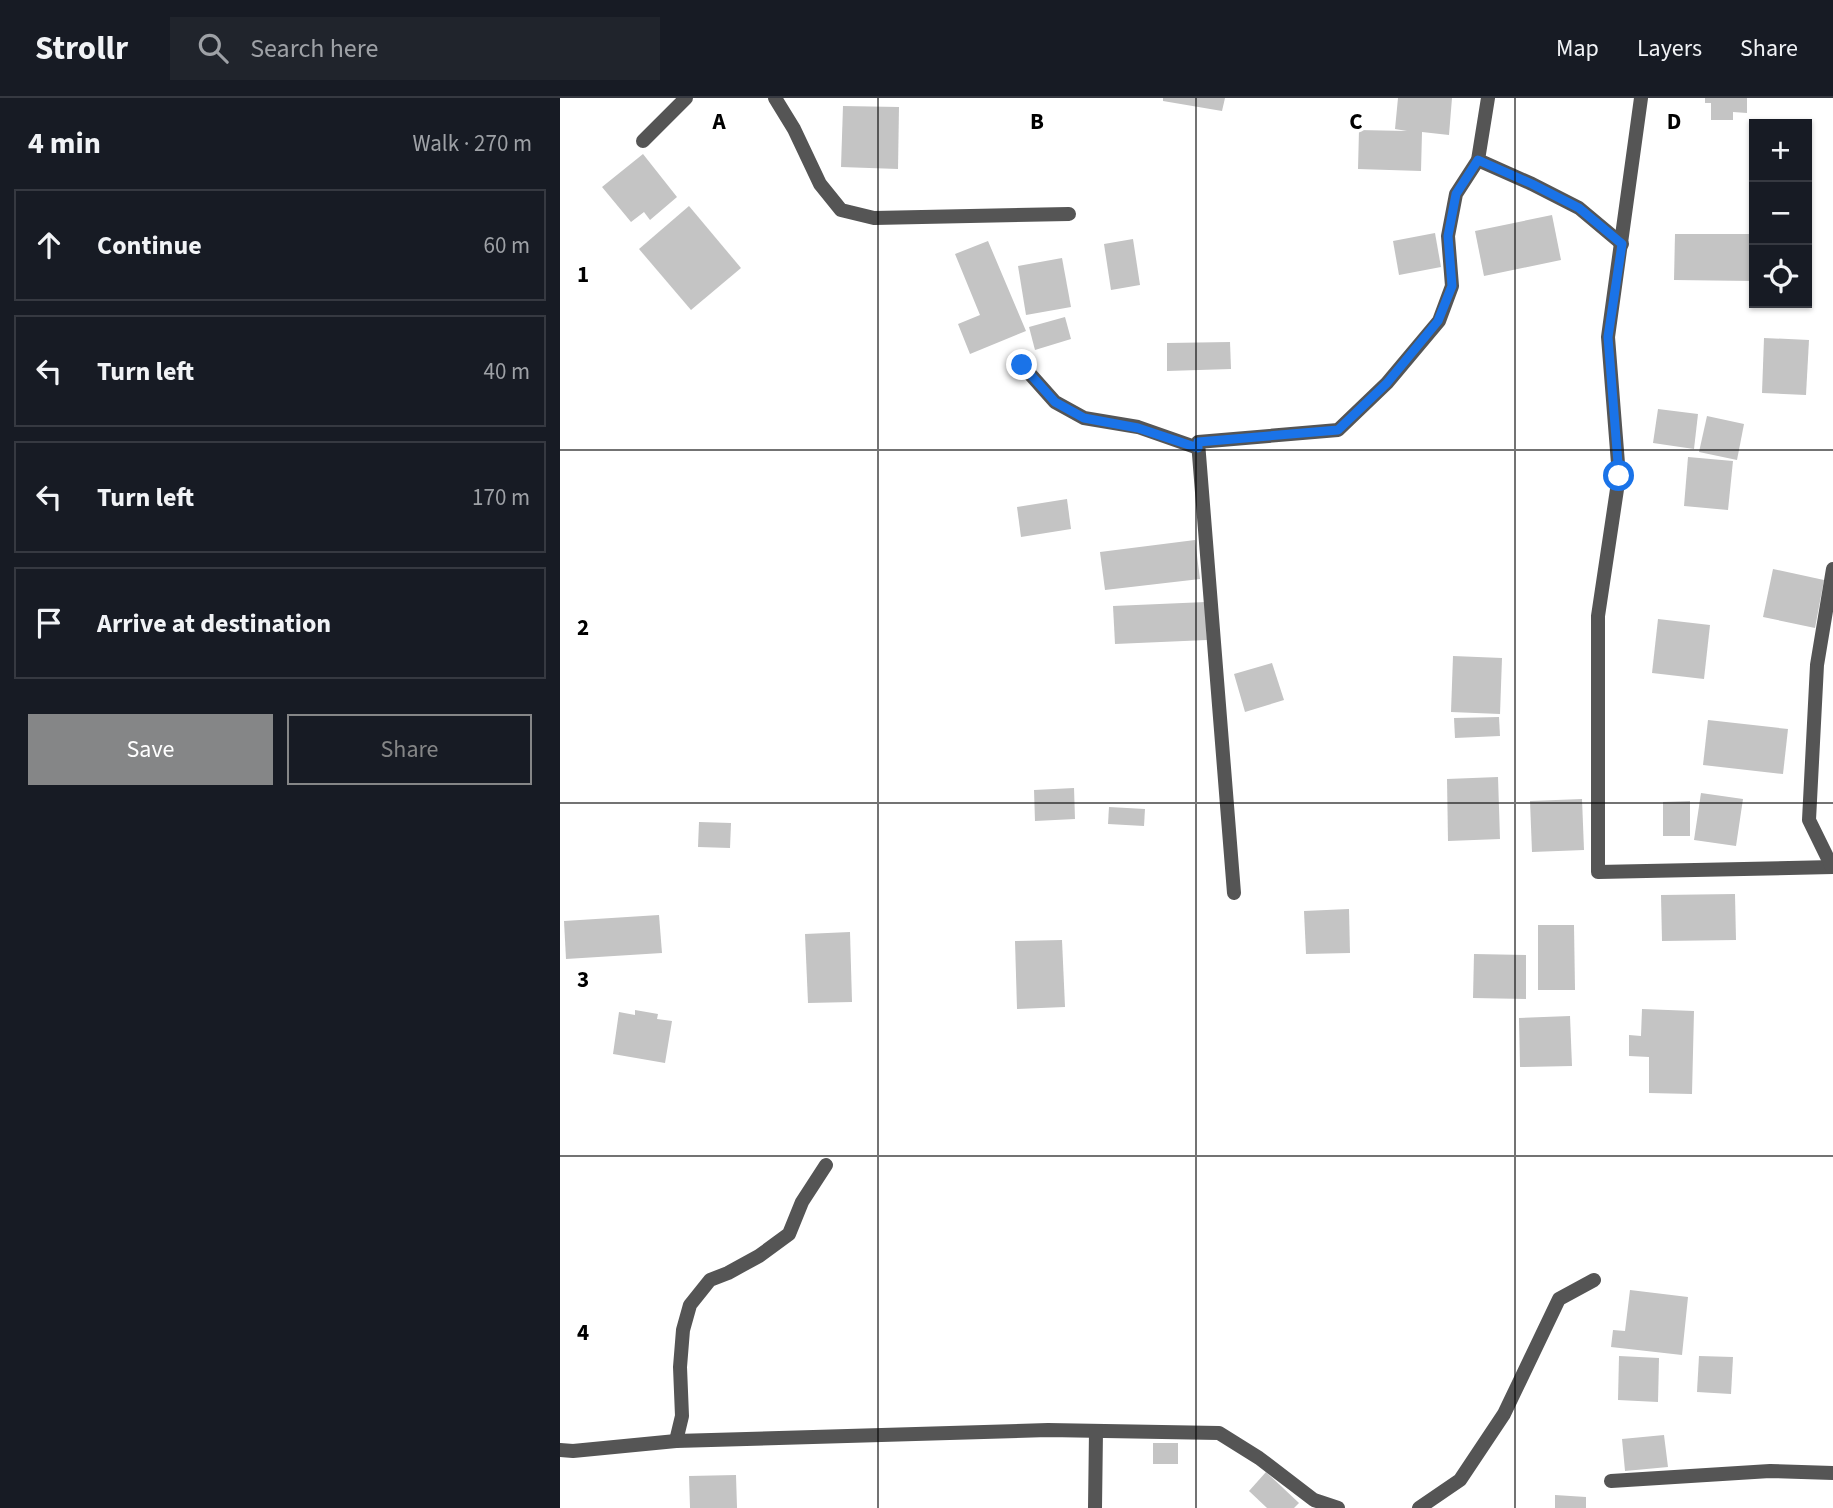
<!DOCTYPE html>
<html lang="en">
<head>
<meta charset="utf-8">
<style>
	body { margin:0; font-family:"Source Sans 3",sans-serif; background:#20242c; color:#f1f3f6 }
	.controls { position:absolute; right:21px; top:21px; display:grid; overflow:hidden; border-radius:0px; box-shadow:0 2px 5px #0004 }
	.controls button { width:63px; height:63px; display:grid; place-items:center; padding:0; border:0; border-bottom:2px solid #363941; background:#171b24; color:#f1f3f6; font:35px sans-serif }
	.stop { position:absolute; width:21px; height:21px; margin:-16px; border:5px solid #1a73e8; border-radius:50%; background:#fff }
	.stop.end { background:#1a73e8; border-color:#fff; box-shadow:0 2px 7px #0008 }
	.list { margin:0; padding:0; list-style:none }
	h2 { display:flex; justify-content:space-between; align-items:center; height:91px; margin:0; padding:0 28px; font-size:30px }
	h2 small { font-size:23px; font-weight:400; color:#9ea1a6 }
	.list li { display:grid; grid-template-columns:46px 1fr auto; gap:21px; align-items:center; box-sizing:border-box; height:112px; margin:0 14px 14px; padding:0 14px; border:2px solid #363941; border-radius:0px }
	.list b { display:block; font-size:26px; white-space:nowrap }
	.list em { font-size:23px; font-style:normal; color:#9ea1a6 }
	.actions { display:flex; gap:14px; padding:21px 28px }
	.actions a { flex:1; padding:16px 0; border:2px solid #858687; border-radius:0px; text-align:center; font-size:24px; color:#858687 }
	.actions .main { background:#858687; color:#fff }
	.icon { flex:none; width:38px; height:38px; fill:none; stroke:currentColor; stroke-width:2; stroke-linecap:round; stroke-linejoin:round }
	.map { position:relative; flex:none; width:1273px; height:1410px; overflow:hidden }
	header { display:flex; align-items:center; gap:42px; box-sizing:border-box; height:98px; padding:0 35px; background:#171b24; border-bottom:2px solid #363941 }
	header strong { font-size:33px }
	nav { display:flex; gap:38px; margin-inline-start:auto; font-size:24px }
	.search { width:490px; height:63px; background:#20242c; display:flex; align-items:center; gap:18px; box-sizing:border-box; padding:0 24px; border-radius:0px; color:#9ea1a6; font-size:26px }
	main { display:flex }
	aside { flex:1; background:#171b24 }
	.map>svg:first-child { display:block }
	.building { fill:#c4c4c4 }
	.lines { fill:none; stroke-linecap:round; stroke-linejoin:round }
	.street { stroke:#555; stroke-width:14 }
	.route { stroke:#1a73e8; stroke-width:9 }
	.grid { fill:none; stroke:#000; stroke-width:2; stroke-opacity:0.55 }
	.grid-label { font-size:23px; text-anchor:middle; font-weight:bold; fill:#000; stroke:#fff; stroke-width:7; stroke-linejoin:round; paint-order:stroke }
</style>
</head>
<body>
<header>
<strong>Strollr</strong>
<div class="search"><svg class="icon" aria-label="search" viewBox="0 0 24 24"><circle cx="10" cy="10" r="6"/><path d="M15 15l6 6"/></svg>Search here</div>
<nav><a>Map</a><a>Layers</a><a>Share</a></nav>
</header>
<main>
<aside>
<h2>4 min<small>Walk · 270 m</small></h2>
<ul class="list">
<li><svg class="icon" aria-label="ahead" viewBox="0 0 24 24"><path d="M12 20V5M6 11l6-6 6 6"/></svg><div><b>Continue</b></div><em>60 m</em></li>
<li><svg class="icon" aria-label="left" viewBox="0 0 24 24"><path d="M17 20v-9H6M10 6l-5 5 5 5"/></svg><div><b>Turn left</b></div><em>40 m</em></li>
<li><svg class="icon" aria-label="left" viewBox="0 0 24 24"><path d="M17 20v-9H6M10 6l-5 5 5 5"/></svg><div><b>Turn left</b></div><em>170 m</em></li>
<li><svg class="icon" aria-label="arrive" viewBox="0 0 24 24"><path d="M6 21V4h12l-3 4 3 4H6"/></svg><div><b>Arrive at destination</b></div></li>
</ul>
<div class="actions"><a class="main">Save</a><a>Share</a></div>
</aside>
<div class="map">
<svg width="1273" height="1410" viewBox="0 0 1273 1410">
	<rect width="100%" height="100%" fill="#fff"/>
	<g class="building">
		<path d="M603 0H665L662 13 603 3Z"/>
		<path d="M838 0H892L889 37 862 34 861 73 798 71 799 32 847 33 835 31Z"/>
		<path d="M1145 0H1187V15L1173 14V22H1151V5H1145Z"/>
		<path d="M283 8 339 9 338 71 281 69Z"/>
		<path d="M83 56 117 99 90 122 84 114 71 124 42 89Z"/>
		<path d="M129 108 181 170 131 212 79 151Z"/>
		<path d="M992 117 1001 162 924 178 915 133Z"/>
		<path d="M875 135 881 169 839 177 833 143Z"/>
		<path d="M1115 136H1194V183L1114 182Z"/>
		<path d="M573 141 580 187 551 192 544 146Z"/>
		<path d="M428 143 466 233 410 256 398 226 420 217 395 156Z"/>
		<path d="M502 160 511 209 466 217 458 168Z"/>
		<path d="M505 219 511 241 475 252 469 229Z"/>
		<path d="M1204 240 1249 242 1246 297 1202 295Z"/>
		<path d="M670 244 671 271 607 273V245Z"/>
		<path d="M1098 311 1138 316 1134 351 1093 345Z"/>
		<path d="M1147 318 1184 326 1177 362 1139 354Z"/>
		<path d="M1128 359 1173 363 1168 412 1124 408Z"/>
		<path d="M507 401 511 431 461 439 457 409Z"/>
		<path d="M635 442 640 481 545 492 540 454Z"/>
		<path d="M1213 471 1264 482 1255 530 1203 519Z"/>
		<path d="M646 504 647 542 555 546 553 508Z"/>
		<path d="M1098 521 1150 527 1144 581 1092 575Z"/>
		<path d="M893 558 942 560 940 616 891 614Z"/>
		<path d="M712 565 724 602 685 614 674 576Z"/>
		<path d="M939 619 940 638 895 640 894 620Z"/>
		<path d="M1148 622 1228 631 1223 676 1143 667Z"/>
		<path d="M938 679 940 741 888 743 887 681Z"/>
		<path d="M514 690 515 721 475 723 474 692Z"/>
		<path d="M1141 695 1183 701 1176 748 1134 742Z"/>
		<path d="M1022 701 1024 752 972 754 970 703Z"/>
		<path d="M1130 703V738H1103V704Z"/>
		<path d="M549 709 585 711 584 728 548 726Z"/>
		<path d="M139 724 171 725 170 750 138 749Z"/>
		<path d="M1175 796 1176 842 1102 843 1101 797Z"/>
		<path d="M789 811 790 855 746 856 744 813Z"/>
		<path d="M99 817 102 855 6 861 4 823Z"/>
		<path d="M978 827H1014L1015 892H978Z"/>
		<path d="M290 834 292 904 248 905 245 836Z"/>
		<path d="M502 842 505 909 457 911 455 843Z"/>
		<path d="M914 856 966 857V901L913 900Z"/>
		<path d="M1082 911 1134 913 1132 996 1089 995V959L1069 958V937L1081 938Z"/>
		<path d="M75 912 98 916 97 921 112 923 105 965 53 956 59 914 75 917Z"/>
		<path d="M1010 918 1012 968 960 969 959 920Z"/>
		<path d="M1070 1192 1128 1199 1122 1257 1051 1249 1053 1232 1065 1233Z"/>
		<path d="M1059 1258 1099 1260 1098 1304 1058 1302Z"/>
		<path d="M1139 1258 1173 1259 1171 1296 1137 1294Z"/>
		<path d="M1104 1337 1108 1369 1065 1373 1062 1341Z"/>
		<rect x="593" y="1345" width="25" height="21"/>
		<path d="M706 1374 739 1405 734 1410H707L689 1393Z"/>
		<path d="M176 1377 177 1410H130L129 1378Z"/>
		<path d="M995 1397 1026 1399V1410H995Z"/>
	</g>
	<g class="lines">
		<g class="street">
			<path d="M215 0 234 31 260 86 281 112 314 120 509 116"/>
			<path d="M1081 0 1048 239 1059 378 1038 518V774L1273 769"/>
			<path d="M83 43 126 0"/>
			<path d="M918 62 972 86 1019 110 1062 146"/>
			<path d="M462 267 495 304 524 320 578 329 638 350"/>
			<path d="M1272 769 1249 722 1257 567 1273 471"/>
			<path d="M674 795 638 344 778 332 827 285 879 223 892 188 888 138 896 96 918 62 928 0"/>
			<path d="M116 1343 122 1318 120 1269 123 1232 130 1207 150 1182 168 1175 199 1158 229 1136 242 1104 266 1067"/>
			<path d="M0 1352 13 1353 116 1343 488 1332 659 1335 699 1360 754 1402 778 1410"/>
			<path d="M1051 1383 1210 1373 1273 1375"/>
			<path d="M535 1410 536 1333"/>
			<path d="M859 1410 900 1382 944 1316 999 1201 1034 1182"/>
		</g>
	</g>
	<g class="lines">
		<path class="route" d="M462 267 495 304 524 320 578 330 638 350V344L778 332 827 285 878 223 892 188 888 138 896 96 918 62 972 86 1019 110 1062 146 1048 239 1059 378"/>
	</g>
	<path class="grid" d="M318 0V1410M636 0V1410M955 0V1410M0 352H1273M0 705H1273M0 1058H1273"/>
	<g class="grid-label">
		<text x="159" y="31">A</text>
		<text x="477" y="31">B</text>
		<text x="796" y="31">C</text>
		<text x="1114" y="31">D</text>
		<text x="23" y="184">1</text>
		<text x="23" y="537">2</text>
		<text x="23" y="889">3</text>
		<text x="23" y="1242">4</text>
	</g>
</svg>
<div class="controls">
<button>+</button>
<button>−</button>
<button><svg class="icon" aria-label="locate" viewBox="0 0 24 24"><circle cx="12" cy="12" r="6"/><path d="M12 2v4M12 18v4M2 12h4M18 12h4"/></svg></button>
</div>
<div class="stop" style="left:1059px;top:378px"></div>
<div class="stop end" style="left:462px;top:267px"></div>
</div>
</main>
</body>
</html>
